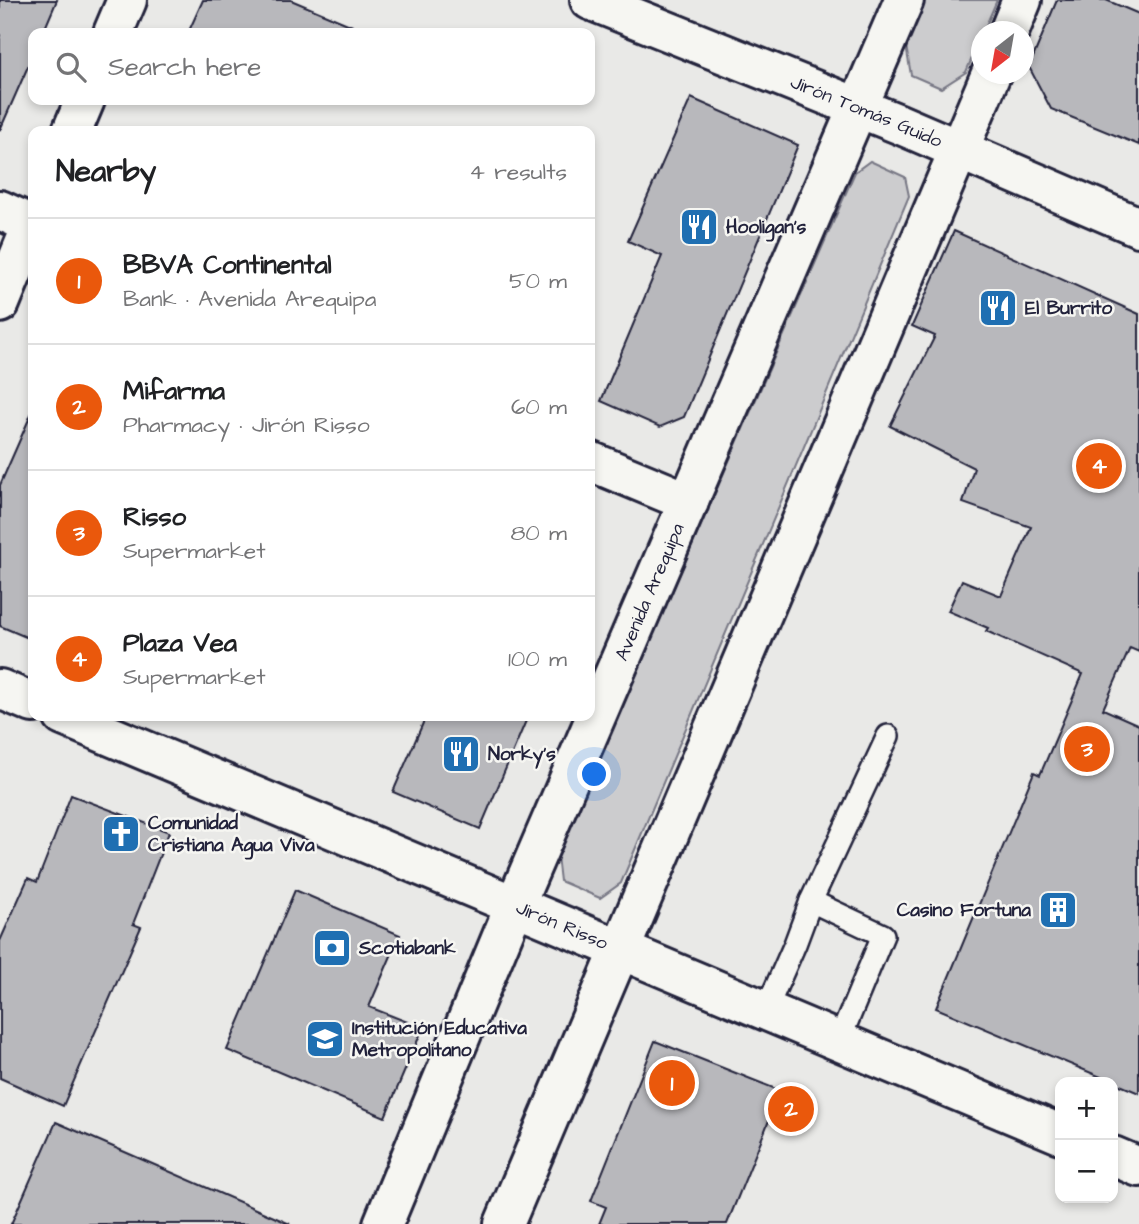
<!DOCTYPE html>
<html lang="en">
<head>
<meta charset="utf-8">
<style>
	body { margin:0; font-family:"Architects Daughter",sans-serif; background:#f6f6f6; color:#202124 }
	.controls { position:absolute; right:21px; bottom:21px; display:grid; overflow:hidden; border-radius:14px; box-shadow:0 4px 10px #0003 }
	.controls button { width:63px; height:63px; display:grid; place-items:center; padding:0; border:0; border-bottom:2px solid #e0e0e0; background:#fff; color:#202124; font:35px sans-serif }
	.compass { position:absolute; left:971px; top:21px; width:63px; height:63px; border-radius:50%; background:#fff; box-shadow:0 4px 10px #0003; rotate:211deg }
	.you { position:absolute; left:595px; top:775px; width:24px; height:24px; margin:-18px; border:5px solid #fff; border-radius:50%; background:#1a73e8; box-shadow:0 0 0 10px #1a73e833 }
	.badge { display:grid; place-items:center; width:46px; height:46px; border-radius:50%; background:#ea580c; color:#fff; font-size:23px; font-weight:700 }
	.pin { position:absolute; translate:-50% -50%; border:4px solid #fff; box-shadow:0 2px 7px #0006 }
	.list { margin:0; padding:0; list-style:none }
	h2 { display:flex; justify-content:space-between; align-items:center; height:91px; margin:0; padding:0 28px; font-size:30px }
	h2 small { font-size:23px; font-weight:400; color:#757577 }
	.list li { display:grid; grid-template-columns:46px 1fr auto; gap:21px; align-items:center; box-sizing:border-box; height:126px; padding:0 28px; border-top:2px solid #e0e0e0 }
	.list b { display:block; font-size:26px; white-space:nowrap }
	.list p { margin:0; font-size:23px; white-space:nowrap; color:#757577 }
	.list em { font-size:23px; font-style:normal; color:#757577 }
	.icon { flex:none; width:38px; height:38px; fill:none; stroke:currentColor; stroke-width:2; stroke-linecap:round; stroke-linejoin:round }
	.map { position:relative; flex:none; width:1139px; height:1224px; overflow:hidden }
	.search { position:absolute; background:#fff; box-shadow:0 4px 10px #0003; left:28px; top:28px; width:567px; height:77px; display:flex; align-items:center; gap:18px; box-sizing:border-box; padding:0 24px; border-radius:14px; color:#757577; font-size:26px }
	.panel { position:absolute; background:#fff; box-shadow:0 4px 10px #0003; left:28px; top:126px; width:567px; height:595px; border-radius:14px }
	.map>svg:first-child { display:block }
	.green { fill:#ccccce; stroke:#777784; stroke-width:2 }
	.building { fill:#b8b8bc; stroke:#22223b; stroke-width:2 }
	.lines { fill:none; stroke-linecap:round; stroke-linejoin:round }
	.service-casing { stroke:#22223b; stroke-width:26 }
	.minor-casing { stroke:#22223b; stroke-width:44 }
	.secondary-casing { stroke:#22223b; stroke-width:44 }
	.service { stroke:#f6f6f2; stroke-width:21 }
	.minor { stroke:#f6f6f2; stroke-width:38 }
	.secondary { stroke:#f6f6f2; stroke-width:38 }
	.labels { text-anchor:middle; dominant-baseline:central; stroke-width:5; stroke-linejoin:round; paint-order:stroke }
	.street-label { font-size:19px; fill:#22223b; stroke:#f6f6f2 }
	.poi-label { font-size:19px; font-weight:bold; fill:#22223b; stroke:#f6f6f2; text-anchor:start }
</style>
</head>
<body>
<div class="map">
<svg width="1139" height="1224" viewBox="0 0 1139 1224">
	<rect width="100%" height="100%" fill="#e9e9e7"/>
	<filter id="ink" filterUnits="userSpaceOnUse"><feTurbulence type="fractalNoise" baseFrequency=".0143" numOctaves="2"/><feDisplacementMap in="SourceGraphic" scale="14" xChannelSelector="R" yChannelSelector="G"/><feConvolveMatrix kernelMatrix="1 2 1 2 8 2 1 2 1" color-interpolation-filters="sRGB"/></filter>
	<g filter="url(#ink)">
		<g class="green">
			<path d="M924 0H997L966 72 941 88 911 75 906 46Z"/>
			<path d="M870 161 905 177 909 196 621 883 600 898 560 881 557 856 855 172Z"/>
		</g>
		<g class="building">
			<path d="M0 0H57L43 33H33V55L0 130Z"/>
			<path d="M203 0H291L369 33H188Z"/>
			<path d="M1057 0H1106L1139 14V145L1051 109 1029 67Z"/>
			<path d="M691 98 798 145 684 417 660 427 601 401 662 256 628 241Z"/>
			<path d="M954 231 1139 314V652L1130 648 1103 709 1139 725V1093L936 1008 1034 772 1040 775 1083 674 986 631 988 628 948 611 962 580 1001 596 1031 527 963 503 974 468 890 426 935 336 912 326Z"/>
			<path d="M33 410V640L0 626V485Z"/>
			<path d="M426 716H528L480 829 393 792Z"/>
			<path d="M71 795 169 832 133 924 141 927 63 1106 0 1078V941L28 878 37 882Z"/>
			<path d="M295 890 400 935 369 1007 423 1028 385 1117 227 1050Z"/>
			<path d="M655 1041 781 1091 727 1224H599L606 1207 591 1201Z"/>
			<path d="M56 1122 290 1224H11Z"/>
		</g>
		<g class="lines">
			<defs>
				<g id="service">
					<path d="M811 901 883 935 839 1041"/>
					<path d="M766 1010 795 944 811 901 888 736"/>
				</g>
				<g id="minor">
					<path id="s1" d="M590 0 899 124 1139 227"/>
					<path d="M0 210 33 225"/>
					<path d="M590 461 689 502"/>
					<path d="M0 689 33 703"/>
					<path id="s2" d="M63 716 1060 1134"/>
					<path d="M1113 1156 1139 1167"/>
				</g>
				<g id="secondary">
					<path d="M1009 32 1022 0"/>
					<path d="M113 33 127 0"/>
					<path d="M72 131 85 100"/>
					<path d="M0 303 33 223"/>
					<path id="s3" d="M383 1224 515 905 904 0"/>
					<path d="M504 1224 991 74"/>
				</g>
			</defs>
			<use href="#service" class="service-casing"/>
			<use href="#minor" class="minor-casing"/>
			<use href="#secondary" class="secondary-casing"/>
			<use href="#service" class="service"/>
			<use href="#minor" class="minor"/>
			<use href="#secondary" class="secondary"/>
		</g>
	</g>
	<defs>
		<symbol id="restaurant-square" viewBox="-11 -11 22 22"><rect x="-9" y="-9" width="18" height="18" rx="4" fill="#1f6fb2" stroke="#f6f6f2"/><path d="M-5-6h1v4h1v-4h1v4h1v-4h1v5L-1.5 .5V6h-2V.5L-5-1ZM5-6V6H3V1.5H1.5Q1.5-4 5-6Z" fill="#fff"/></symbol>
		<symbol id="church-square" viewBox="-11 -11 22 22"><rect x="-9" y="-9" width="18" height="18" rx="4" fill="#1f6fb2" stroke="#f6f6f2"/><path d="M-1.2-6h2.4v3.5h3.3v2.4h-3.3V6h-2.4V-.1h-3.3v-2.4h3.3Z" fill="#fff"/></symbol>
		<symbol id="building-square" viewBox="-11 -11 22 22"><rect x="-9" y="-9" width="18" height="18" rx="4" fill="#1f6fb2" stroke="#f6f6f2"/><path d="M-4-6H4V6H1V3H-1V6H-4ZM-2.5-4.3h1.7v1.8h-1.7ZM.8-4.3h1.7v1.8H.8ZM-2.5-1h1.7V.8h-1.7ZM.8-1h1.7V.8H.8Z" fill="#fff"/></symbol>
		<symbol id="bank-square" viewBox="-11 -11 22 22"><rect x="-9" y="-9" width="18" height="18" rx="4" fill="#1f6fb2" stroke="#f6f6f2"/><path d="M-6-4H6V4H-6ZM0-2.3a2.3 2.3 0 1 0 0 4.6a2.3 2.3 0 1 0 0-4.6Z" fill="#fff"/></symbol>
		<symbol id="school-square" viewBox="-11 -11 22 22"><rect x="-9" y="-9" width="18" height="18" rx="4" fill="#1f6fb2" stroke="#f6f6f2"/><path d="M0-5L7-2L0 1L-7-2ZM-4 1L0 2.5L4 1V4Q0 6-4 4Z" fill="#fff"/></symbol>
	</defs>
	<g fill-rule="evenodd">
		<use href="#restaurant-square" x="677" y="205" width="44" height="44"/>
		<use href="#restaurant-square" x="976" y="286" width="44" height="44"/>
		<use href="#restaurant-square" x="439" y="732" width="44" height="44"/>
		<use href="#church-square" x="99" y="812" width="44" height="44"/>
		<use href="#building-square" x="1036" y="888" width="44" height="44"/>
		<use href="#bank-square" x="310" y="926" width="44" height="44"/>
		<use href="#school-square" x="303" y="1017" width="44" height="44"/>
	</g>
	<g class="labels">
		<g class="street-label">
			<text stroke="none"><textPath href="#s1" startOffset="298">Jirón Tomás Guido</textPath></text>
			<text stroke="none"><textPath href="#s3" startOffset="686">Avenida Arequipa</textPath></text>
			<text stroke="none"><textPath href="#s2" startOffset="541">Jirón Risso</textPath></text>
		</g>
		<g class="poi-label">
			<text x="726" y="227">Hooligan's</text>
			<text x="1025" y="308">El Burrito</text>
			<text x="488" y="754">Norky's</text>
			<text x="148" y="823">Comunidad<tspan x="148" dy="22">Cristiana Agua Viva</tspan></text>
			<text x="1031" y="910" text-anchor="end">Casino Fortuna</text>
			<text x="359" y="948">Scotiabank</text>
			<text x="352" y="1028">Institución Educativa<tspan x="352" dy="22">Metropolitano</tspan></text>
		</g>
	</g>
</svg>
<div class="controls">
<button>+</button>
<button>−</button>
</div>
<svg class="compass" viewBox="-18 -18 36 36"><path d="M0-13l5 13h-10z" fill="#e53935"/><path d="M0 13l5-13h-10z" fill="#757577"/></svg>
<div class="you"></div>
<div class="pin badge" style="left:672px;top:1083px">1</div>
<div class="pin badge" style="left:791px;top:1109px">2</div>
<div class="pin badge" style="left:1087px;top:749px">3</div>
<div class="pin badge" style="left:1099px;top:466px">4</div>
<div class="search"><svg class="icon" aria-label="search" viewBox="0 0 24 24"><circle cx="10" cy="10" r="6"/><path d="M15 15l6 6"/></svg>Search here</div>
<section class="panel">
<h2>Nearby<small>4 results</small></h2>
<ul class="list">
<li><span class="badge">1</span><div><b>BBVA Continental</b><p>Bank · Avenida Arequipa</p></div><em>50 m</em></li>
<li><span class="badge">2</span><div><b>Mifarma</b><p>Pharmacy · Jirón Risso</p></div><em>60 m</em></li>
<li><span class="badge">3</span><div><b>Risso</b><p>Supermarket</p></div><em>80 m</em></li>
<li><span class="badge">4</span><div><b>Plaza Vea</b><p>Supermarket</p></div><em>100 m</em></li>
</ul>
</section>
</div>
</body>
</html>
